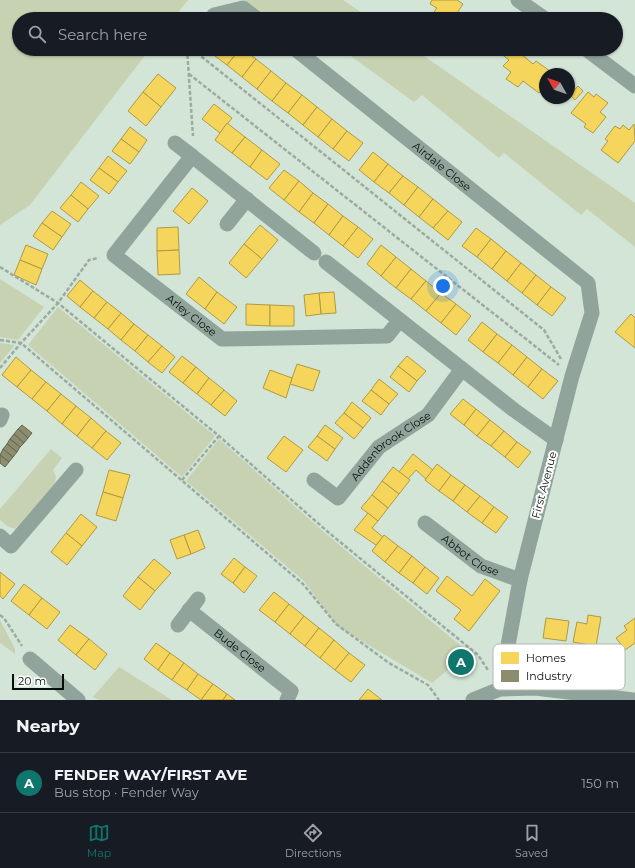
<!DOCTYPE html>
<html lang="en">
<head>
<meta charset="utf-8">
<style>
	body { margin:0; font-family:Montserrat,sans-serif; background:#242831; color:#f1f3f6 }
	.compass { position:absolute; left:539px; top:68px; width:36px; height:36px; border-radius:50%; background:#171b24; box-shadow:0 1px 3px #0004; rotate:310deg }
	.scale { position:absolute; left:12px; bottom:10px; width:52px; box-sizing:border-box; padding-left:4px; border:2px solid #050f07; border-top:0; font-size:11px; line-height:14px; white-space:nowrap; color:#050f07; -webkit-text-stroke:3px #fff; paint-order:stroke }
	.you { position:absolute; left:443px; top:286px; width:14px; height:14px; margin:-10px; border:3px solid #fff; border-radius:50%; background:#1a73e8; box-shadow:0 0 0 6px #1a73e833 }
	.badge { display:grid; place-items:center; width:26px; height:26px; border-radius:50%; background:#0f766e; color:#fff; font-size:13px; font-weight:700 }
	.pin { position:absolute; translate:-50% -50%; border:2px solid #fff; box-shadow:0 1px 4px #0006 }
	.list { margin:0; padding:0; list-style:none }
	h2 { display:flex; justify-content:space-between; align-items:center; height:52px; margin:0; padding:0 16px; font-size:17px }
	h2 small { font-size:13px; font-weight:400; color:#9ea1a6 }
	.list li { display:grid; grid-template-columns:26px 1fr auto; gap:12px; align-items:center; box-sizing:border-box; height:60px; padding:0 16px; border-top:1px solid #363941 }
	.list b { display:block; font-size:15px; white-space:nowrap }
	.list p { margin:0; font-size:13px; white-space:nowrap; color:#9ea1a6 }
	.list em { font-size:13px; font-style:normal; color:#9ea1a6 }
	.icon { flex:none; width:22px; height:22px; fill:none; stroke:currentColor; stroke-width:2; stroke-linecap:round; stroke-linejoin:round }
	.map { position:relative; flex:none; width:635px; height:700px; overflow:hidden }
	.search { position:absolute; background:#171b24; box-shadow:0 1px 3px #0004; left:12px; right:12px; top:12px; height:44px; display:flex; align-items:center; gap:10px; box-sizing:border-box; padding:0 14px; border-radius:22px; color:#9ea1a6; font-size:15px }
	.sheet { height:112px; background:#171b24 }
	nav { display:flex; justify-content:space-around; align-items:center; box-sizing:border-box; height:56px; border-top:1px solid #363941; background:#171b24; font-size:11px; color:#9ea1a6 }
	nav a { display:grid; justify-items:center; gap:2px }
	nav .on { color:#0f766e }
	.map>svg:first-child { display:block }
	.green { fill:#c7d2b3 }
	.homes { fill:#f6d55c; stroke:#ae9a42 }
	.industry { fill:#8c8c6e; stroke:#64664f }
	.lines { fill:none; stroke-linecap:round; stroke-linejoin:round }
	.path { stroke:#9caba2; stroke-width:2.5; stroke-dasharray:4 2; stroke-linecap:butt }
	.minor { stroke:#91a49b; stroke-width:15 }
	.labels { text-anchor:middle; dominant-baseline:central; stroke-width:4; stroke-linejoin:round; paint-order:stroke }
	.street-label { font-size:11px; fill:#050f07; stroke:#fff }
	.key { fill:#fff; stroke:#b4b7b5; stroke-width:1 }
	.key-label { font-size:11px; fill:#050f07 }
</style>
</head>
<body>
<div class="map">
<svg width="635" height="700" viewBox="0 0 635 700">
	<rect width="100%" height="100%" fill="#d3e5d6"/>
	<g class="green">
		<path d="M0 0H188L173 19H19V49H150L30 205 0 225Z"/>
		<path d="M244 0H343L371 19H268Z"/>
		<path d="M341 49H414L635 203V247L587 209 581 215 504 153 499 158 422 95 414 102Z"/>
		<path d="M0 279 44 307 18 340 0 337Z"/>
		<path d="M58 307 215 436 182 477 28 345Z"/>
		<path d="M0 343 15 345 0 363Z"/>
		<path d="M219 439 325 533 474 657 452 666 432 683 337 626 304 581 186 481Z"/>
		<path d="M51 449 62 458 53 470 56 476 55 483 15 529 7 526 0 520V509Z"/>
		<path d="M0 620 15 649V654L0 643Z"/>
		<path d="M119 667 172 700H99L93 697Z"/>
	</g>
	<g class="homes">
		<path d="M432 0H457L463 4 453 19H429L437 8 430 4Z"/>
		<path d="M215 49H240L227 65 211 53Z"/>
		<path d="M240 49H243L256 59 242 77 227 65Z"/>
		<path d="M495 49H515L533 64 536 61 554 74H545V86L539 93 523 81 518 87 506 79 511 72 503 66 509 60Z"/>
		<path d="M256 59 271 71 257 89 242 77Z"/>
		<path d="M271 71 286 83 272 101 257 89Z"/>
		<path d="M158 74 176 88 161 107 143 92Z"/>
		<path d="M286 83 302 95 288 113 272 101Z"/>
		<path d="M578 86 583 91 575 100 570 95Z"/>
		<path d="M143 92 161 107 146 126 128 111Z"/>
		<path d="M588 92 594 97 596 94 608 103 600 112 606 117 593 133 584 127 586 124 571 113Z"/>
		<path d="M302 95 317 107 303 125 288 113Z"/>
		<path d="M214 104 232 118 220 133 202 119Z"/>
		<path d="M317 107 332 119 318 137 303 125Z"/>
		<path d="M332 119 347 131 333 149 318 137Z"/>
		<path d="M227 123 245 137 232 153 215 140Z"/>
		<path d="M634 124 635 141 618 163 601 150 608 141 605 139 615 126 620 129 623 125 629 130Z"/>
		<path d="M130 127 147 140 139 152 121 139Z"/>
		<path d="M347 131 363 143 349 161 333 149Z"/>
		<path d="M245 137 262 150 250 167 232 153Z"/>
		<path d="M121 139 139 152 130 164 112 151Z"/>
		<path d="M262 150 280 164 267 180 250 167Z"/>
		<path d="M373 152 388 164 374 182 359 170Z"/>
		<path d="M108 156 127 171 118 182 99 168Z"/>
		<path d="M388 164 403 176 389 193 374 182Z"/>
		<path d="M99 168 118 182 109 194 90 180Z"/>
		<path d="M284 170 299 181 284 200 269 188Z"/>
		<path d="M403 176 418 187 404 205 389 193Z"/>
		<path d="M299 181 313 193 299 212 284 200Z"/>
		<path d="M81 182 99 196 88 209 71 195Z"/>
		<path d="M418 187 433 199 419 217 404 205Z"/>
		<path d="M192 188 208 201 189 224 173 211Z"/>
		<path d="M313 193 328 204 314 223 299 212Z"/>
		<path d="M71 195 88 209 78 222 60 208Z"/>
		<path d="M433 199 448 211 433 228 419 217Z"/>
		<path d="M328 204 343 216 329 235 314 223Z"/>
		<path d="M52 211 71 224 62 237 42 223Z"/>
		<path d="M448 211 462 222 448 240 433 228Z"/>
		<path d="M343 216 358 227 343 246 329 235Z"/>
		<path d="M42 223 62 237 53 250 33 236Z"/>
		<path d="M260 225 278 240 262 259 244 244Z"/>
		<path d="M178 227 179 250 157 251V228Z"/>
		<path d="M358 227 373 239 358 258 343 246Z"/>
		<path d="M476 228 491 239 477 257 462 246Z"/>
		<path d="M491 239 506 251 492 269 477 257Z"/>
		<path d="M244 244 262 259 246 278 229 263Z"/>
		<path d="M26 245 48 254 42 269 20 260Z"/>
		<path d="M381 245 396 257 381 276 367 264Z"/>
		<path d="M179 250 180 274 158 275 157 251Z"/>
		<path d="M506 251 521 263 507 281 492 269Z"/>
		<path d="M396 257 411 269 396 288 381 276Z"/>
		<path d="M20 260 42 269 36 285 14 275Z"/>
		<path d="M521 263 536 275 522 293 507 281Z"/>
		<path d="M411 269 426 281 411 299 396 288Z"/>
		<path d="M536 275 551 287 537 305 522 293Z"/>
		<path d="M199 277 217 292 205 309 186 294Z"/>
		<path d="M80 280 93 291 80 307 67 296Z"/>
		<path d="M426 281 441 293 426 311 411 299Z"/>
		<path d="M551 287 566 298 552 316 537 305Z"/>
		<path d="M93 291 107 302 94 318 80 307Z"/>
		<path d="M217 292 237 307 224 324 205 309Z"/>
		<path d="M334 292 336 313 321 314 319 293Z"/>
		<path d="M319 293 321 314 306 316 304 295Z"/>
		<path d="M441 293 456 304 441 323 426 311Z"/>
		<path d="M107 302 121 313 108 329 94 318Z"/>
		<path d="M246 304 270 305V326L246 325Z"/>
		<path d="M456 304 471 316 456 335 441 323Z"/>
		<path d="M270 305 294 306V326H270Z"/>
		<path d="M121 313 134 324 121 340 108 329Z"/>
		<path d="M631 314 635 318V348L615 332Z"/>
		<path d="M482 322 497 334 483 352 468 340Z"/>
		<path d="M134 324 148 335 135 351 121 340Z"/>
		<path d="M497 334 512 345 498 363 483 352Z"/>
		<path d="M148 335 162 346 148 362 135 351Z"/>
		<path d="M512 345 527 357 513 375 498 363Z"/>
		<path d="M162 346 175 357 162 373 148 362Z"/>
		<path d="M182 356 196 367 183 383 169 372Z"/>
		<path d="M407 356 426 371 417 381 398 366Z"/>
		<path d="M16 357 31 370 17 387 2 375Z"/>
		<path d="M527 357 542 369 528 387 513 375Z"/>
		<path d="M297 364 320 371 313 391 290 384Z"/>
		<path d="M398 366 417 381 409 392 390 377Z"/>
		<path d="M196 367 209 378 197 394 183 383Z"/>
		<path d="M542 369 558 381 543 399 528 387Z"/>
		<path d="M31 370 46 382 32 399 17 387Z"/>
		<path d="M270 370 292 378 286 398 263 388Z"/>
		<path d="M209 378 224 390 211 405 197 394Z"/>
		<path d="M379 379 398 394 389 404 371 390Z"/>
		<path d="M46 382 61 394 47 411 32 399Z"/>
		<path d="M224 390 237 401 225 416 211 405Z"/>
		<path d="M371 390 389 404 381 415 362 401Z"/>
		<path d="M61 394 76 406 62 424 47 411Z"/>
		<path d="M463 399 476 409 464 425 450 414Z"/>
		<path d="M352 402 371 418 363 428 344 413Z"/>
		<path d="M76 406 91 418 77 436 62 424Z"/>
		<path d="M476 409 490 420 477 436 464 425Z"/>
		<path d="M344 413 363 428 354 439 335 423Z"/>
		<path d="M91 418 106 431 92 448 77 436Z"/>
		<path d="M490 420 504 431 491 446 477 436Z"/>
		<path d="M325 425 343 438 335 449 317 436Z"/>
		<path d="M106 431 121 443 107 460 92 448Z"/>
		<path d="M504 431 517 442 505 457 491 446Z"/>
		<path d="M284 436 303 450 286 472 267 458Z"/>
		<path d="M317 436 335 449 327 461 308 447Z"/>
		<path d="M517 442 531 452 518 468 505 457Z"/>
		<path d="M413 454 433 470 426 479 416 470 408 479 399 472Z"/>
		<path d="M437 464 451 475 439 491 425 480Z"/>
		<path d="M393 467 410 480 399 494 382 481Z"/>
		<path d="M109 470 130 475 123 498 103 492Z"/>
		<path d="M451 475 465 485 453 501 439 491Z"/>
		<path d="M382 481 399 494 388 508 372 495Z"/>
		<path d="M465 485 480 496 467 512 453 501Z"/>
		<path d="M103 492 123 498 116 521 96 515Z"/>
		<path d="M372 495 388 508 378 521 361 508Z"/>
		<path d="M480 496 494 507 482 523 467 512Z"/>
		<path d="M494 507 508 517 496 533 482 523Z"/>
		<path d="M368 513 378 521 372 528 383 537 376 545 354 530Z"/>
		<path d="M81 514 97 527 82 546 66 533Z"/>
		<path d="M198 530 205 548 191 554 184 535Z"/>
		<path d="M66 533 82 546 67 565 51 552Z"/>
		<path d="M184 535 191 554 177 559 170 540Z"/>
		<path d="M384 535 398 546 385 562 372 551Z"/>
		<path d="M398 546 412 556 399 573 385 562Z"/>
		<path d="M412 556 425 567 413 583 399 573Z"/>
		<path d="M234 558 245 567 233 583 221 574Z"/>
		<path d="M154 559 171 573 155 591 138 577Z"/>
		<path d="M245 567 257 576 244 593 233 583Z"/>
		<path d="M425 567 439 578 427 594 413 583Z"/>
		<path d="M0 572 15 584 3 599 0 596Z"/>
		<path d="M447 576 472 596 485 579 500 591 469 631 454 619 461 610 436 591Z"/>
		<path d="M138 577 155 591 140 610 123 596Z"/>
		<path d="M24 584 42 598 29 615 11 601Z"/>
		<path d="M274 592 289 604 275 622 259 610Z"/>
		<path d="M42 598 60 612 47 629 29 615Z"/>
		<path d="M289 604 304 616 290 634 275 622Z"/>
		<path d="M588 615 601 617 596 646 573 642 577 622 587 624Z"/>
		<path d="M304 616 319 628 305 646 290 634Z"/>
		<path d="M546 618 569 621 566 641 543 638Z"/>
		<path d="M635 618V643L625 650 616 638 627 630 624 626Z"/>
		<path d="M70 625 89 639 76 655 58 640Z"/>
		<path d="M319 628 334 640 320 658 305 646Z"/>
		<path d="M89 639 107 654 95 670 76 655Z"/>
		<path d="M334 640 349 653 335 670 320 658Z"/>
		<path d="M156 643 170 653 158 670 144 659Z"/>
		<path d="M170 653 184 663 172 680 158 670Z"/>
		<path d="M349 653 365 665 351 682 335 670Z"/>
		<path d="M184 663 198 674 187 690 172 680Z"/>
		<path d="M198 674 213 684 201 700 187 690Z"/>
		<path d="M213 684 227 694 223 700H201Z"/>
		<path d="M368 689 382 700H359Z"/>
		<path d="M227 694 235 700H223Z"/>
	</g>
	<g class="industry">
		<path d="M22 425 32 433 28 438 18 429Z"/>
		<path d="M18 429 28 438 24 443 14 434Z"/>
		<path d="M14 434 24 443 20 447 10 439Z"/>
		<path d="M10 439 20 447 17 452 7 444Z"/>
		<path d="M7 444 17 452 13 457 3 449Z"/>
		<path d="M3 449 13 457 9 462 0 455Z"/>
		<path d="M0 455 9 462 5 467 0 463Z"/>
	</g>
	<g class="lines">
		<g class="path">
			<path d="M187 49 193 136"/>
			<path d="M192 49 544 330 561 359"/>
			<path d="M189 74 559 365"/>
			<path d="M0 267 58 303 219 436 328 532 478 655 488 670"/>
			<path d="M0 340 21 343 303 584 336 624 389 663 428 685 439 700"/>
			<path d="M0 368 21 343 58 303 89 260 98 258"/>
			<path d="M182 480 219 436"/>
			<path d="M0 615 4 618 22 646"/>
		</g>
		<g class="minor">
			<path d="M518 0 545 19"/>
			<path d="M214 15 243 8 257 19"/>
			<path id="s1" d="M295 49 588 283 592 313 572 376 520 580 500 689"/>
			<path d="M586 49 635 86"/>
			<path d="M175 143 192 156"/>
			<path d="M227 224 247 199"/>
			<path id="s2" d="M314 253 192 156 114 255 222 339 387 336 399 321"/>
			<path d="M326 262 514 410 556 440"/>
			<path d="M0 420 2 415"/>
			<path id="s3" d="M314 480 338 498 379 447 428 415 462 369"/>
			<path id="s4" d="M425 523 481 566 520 580"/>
			<path d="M0 536 11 546 76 470"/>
			<path id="s5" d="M189 610 291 691 287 700"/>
			<path d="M178 625 198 599"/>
			<path d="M30 659 78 700"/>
			<path d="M473 700 500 689 535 688 633 700"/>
		</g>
	</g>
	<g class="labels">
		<g class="street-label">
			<text stroke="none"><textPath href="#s1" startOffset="188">Airdale Close</textPath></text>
			<text stroke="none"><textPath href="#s2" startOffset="380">Arley Close</textPath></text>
			<text stroke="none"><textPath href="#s3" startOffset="105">Addenbrook Close</textPath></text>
			<text transform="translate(544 485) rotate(-75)">First Avenue</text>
			<text stroke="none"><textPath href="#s4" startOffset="56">Abbot Close</textPath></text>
			<text stroke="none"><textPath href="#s5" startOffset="65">Bude Close</textPath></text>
		</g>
	</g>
	<rect x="493" y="644" width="132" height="46" rx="6" class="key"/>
	<rect x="501" y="652" width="18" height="12" fill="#f6d55c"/>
	<rect x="501" y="670" width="18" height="12" fill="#8c8c6e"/>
	<g class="key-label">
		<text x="526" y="662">Homes</text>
		<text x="526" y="680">Industry</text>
	</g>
</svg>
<svg class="compass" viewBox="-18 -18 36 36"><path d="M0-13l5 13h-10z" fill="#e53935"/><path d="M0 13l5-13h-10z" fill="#9ea1a6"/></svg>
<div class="scale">20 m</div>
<div class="you"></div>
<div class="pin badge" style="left:461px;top:662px">A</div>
<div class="search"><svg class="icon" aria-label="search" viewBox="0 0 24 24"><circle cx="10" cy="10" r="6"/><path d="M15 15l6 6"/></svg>Search here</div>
</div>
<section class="sheet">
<h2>Nearby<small></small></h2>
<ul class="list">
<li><span class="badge">A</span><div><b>FENDER WAY/FIRST AVE</b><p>Bus stop · Fender Way</p></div><em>150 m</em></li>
</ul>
</section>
<nav>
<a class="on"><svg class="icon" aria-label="map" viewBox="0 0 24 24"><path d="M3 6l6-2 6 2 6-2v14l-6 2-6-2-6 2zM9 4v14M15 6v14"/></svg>Map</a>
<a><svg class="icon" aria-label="directions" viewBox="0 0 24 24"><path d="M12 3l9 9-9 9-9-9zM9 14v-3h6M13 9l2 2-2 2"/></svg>Directions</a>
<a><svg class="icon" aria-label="saved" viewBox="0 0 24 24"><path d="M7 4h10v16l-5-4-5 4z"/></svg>Saved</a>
</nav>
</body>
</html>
